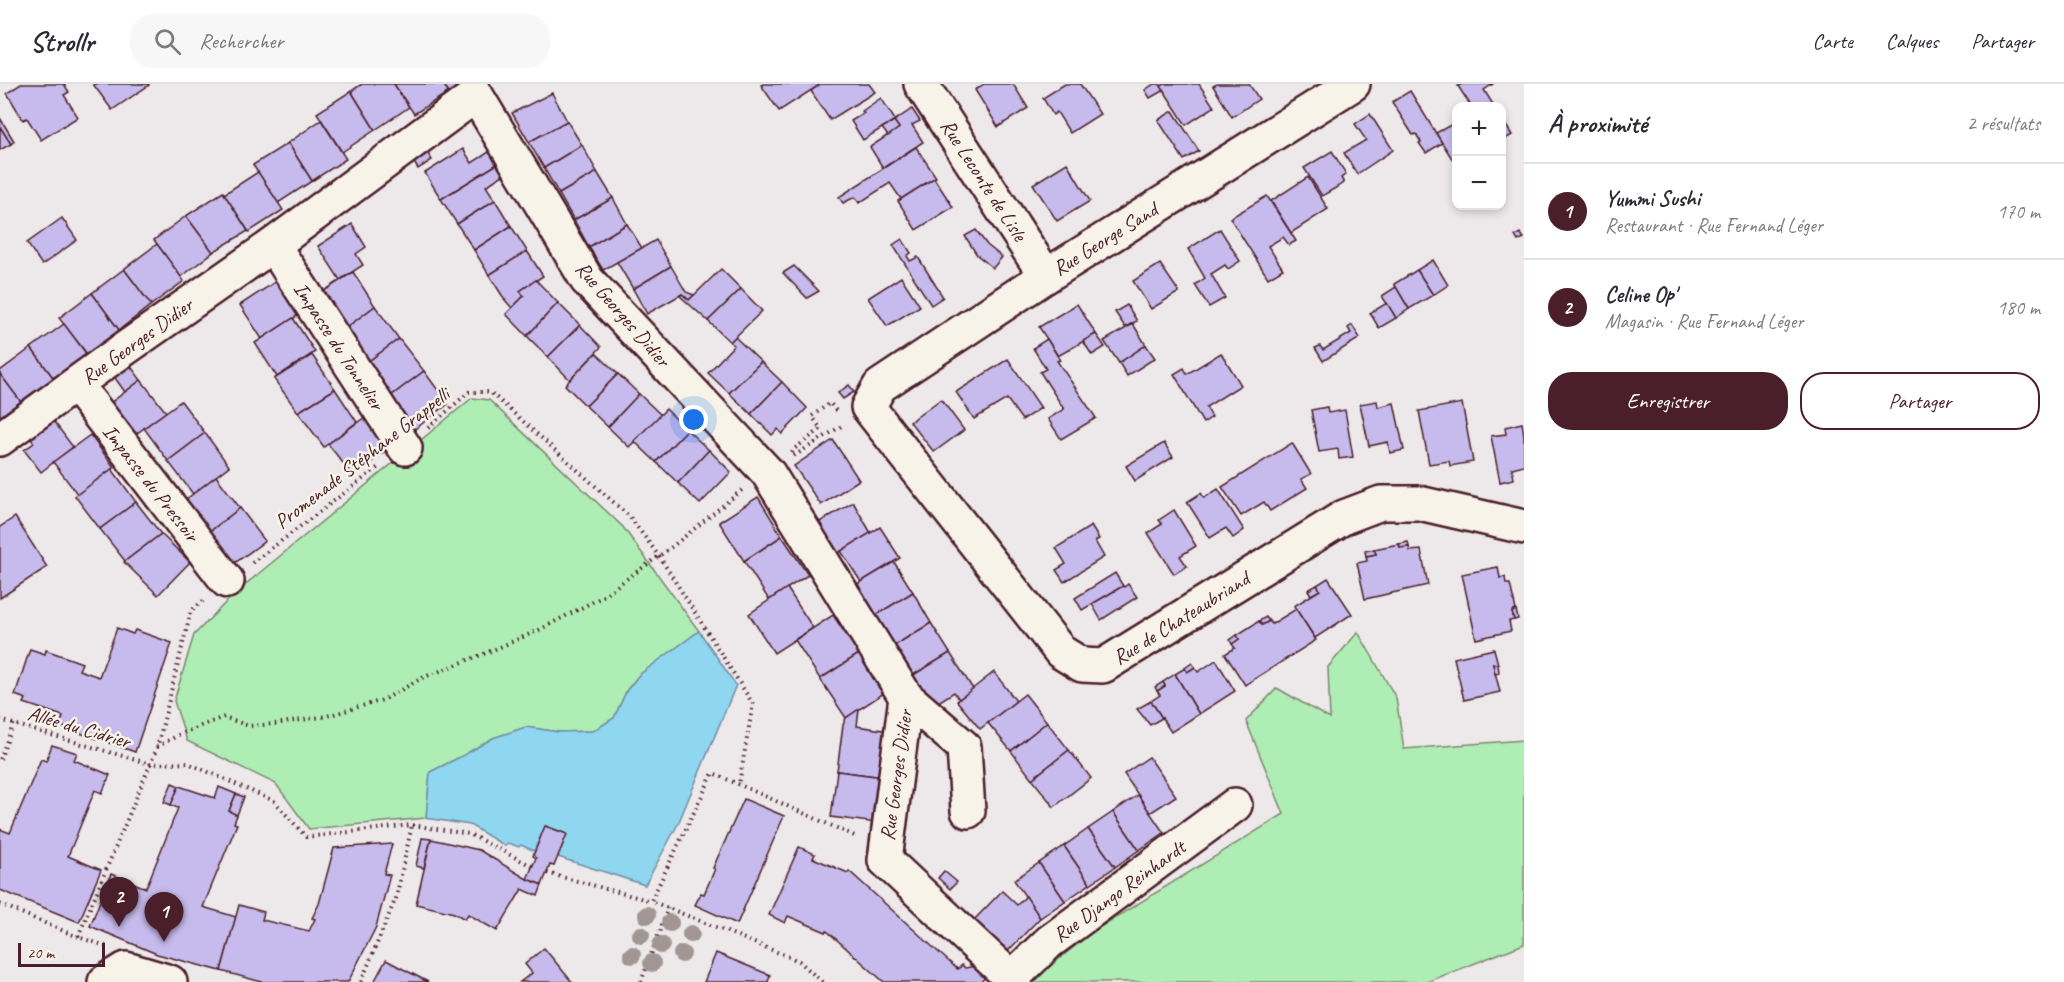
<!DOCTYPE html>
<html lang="fr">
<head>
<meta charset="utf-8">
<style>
	body { margin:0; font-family:Caveat,sans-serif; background:#f7f7f7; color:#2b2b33 }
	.controls { position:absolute; right:18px; top:18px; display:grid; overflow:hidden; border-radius:12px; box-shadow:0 3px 9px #0003 }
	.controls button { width:54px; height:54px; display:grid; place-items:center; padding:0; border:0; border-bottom:2px solid #e1e1e2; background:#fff; color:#2b2b33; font:30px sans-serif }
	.scale { position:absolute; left:18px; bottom:15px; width:87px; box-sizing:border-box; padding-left:6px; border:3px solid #4a1f2b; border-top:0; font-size:16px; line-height:21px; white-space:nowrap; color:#4a1f2b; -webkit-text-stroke:4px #f7f3e8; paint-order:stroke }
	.you { position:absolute; left:694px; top:336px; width:21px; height:21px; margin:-15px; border:4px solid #fff; border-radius:50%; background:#1a73e8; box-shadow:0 0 0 9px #1a73e833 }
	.badge { display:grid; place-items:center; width:39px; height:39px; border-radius:50%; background:#4a1f2b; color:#fff; font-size:20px; font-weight:700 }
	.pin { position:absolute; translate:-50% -50px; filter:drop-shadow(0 2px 3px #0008) }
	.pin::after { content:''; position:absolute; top:32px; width:21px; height:18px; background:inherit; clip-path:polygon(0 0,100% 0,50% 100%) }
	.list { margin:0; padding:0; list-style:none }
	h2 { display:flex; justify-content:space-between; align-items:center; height:78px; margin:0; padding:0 24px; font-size:26px }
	h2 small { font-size:20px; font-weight:400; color:#7c7c81 }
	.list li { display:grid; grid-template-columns:39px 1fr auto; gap:18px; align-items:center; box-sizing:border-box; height:96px; padding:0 24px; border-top:2px solid #e1e1e2 }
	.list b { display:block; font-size:22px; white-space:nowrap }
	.list p { margin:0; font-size:20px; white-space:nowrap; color:#7c7c81 }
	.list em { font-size:20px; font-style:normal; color:#7c7c81 }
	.actions { display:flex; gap:12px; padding:18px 24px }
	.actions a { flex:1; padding:14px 0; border:2px solid #4a1f2b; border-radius:24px; text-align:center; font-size:21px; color:#4a1f2b }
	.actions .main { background:#4a1f2b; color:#fff }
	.icon { flex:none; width:33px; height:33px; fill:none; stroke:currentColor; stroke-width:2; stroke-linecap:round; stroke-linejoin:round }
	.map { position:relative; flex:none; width:1524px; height:898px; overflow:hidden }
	header { display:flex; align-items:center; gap:36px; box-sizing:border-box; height:84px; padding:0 30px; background:#fff; border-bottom:2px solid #e1e1e2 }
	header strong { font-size:28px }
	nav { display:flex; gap:33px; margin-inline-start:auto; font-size:21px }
	.search { width:420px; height:54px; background:#f7f7f7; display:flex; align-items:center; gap:15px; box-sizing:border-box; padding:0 21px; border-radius:24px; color:#7c7c81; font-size:22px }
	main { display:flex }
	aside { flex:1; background:#fff }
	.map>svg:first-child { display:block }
	.green { fill:#aeedb4; stroke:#7c8670; stroke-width:1.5 }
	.water { fill:#8fd6f0; stroke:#738da1; stroke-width:1.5 }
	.building { fill:#c6bbec; stroke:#4a1f2b; stroke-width:1.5 }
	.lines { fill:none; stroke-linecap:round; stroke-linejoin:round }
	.minor-casing { stroke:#4a1f2b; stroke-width:38 }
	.path { stroke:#4a1f2b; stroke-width:4; stroke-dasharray:1.5 4.5; stroke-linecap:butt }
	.minor { stroke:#f7f3e8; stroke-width:33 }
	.tree { fill:#a19693 }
	.labels { text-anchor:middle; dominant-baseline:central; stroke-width:5; stroke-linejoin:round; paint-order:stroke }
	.street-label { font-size:21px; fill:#4a1f2b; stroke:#f7f3e8 }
</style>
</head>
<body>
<header>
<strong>Strollr</strong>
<div class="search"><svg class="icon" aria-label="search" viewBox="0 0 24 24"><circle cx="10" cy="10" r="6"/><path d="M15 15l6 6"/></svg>Rechercher</div>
<nav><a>Carte</a><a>Calques</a><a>Partager</a></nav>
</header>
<main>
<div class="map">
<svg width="1524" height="898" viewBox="0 0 1524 898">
	<rect width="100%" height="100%" fill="#ede8e9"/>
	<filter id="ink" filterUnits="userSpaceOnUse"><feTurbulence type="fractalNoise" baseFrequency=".0167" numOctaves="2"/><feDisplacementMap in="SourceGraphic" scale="12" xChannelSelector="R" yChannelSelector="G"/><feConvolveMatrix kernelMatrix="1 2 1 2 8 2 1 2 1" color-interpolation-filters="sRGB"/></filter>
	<g filter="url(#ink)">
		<g class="green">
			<path d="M472 314 489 316 623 443 699 547 639 591 627 606 614 634 593 647 559 648 526 643 493 654 464 671 430 688 426 734 309 745 276 700 187 657 174 617 194 551 235 509Z"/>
			<path d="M1358 548 1396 614 1404 665 1524 656V860L1427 898H1033L1039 891 1095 846 1284 730 1246 637 1277 604 1330 635 1328 583Z"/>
		</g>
		<path class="water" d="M699 547 736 601 678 740 645 801 558 773 567 750 546 742 534 767 521 761 519 763 508 759 505 762 470 741 426 734 430 688 464 671 493 654 526 643 559 648 593 647 614 634 627 606 639 591Z"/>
		<g class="building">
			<path d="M21 0H64L69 8 64 11 78 33 41 56 27 34 23 36 7 9Z"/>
			<path d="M93 0H149V1L112 26Z"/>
			<path d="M362 0H394L409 23 375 46 351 7Z"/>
			<path d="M394 0H443L449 8 414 30Z"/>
			<path d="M443 0H461L449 8Z"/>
			<path d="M763 0H821L779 27 761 1Z"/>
			<path d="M821 0H869L875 8 830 36 811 7Z"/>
			<path d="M984 0H1013L1028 24 998 43 975 6Z"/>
			<path d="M1065 0H1080L1100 30 1070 49 1057 28 1053 31 1043 14Z"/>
			<path d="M1154 0H1160L1164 6 1150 14 1145 6Z"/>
			<path d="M1165 0H1199L1214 23 1186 41 1161 2Z"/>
			<path d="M1217 0H1249L1259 15 1232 33 1213 2Z"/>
			<path d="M1462 0H1493L1484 6 1494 22H1471L1458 2Z"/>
			<path d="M351 7 375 46 342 68 317 29Z"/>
			<path d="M1410 7 1442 59 1426 69 1419 59 1421 58 1416 50 1413 51 1392 18Z"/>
			<path d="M552 9 567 37 529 58 512 29Z"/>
			<path d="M881 14 895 36 863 56 851 37 864 29 862 27Z"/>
			<path d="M912 25 920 37 912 41 923 58 883 84 870 63 899 44 894 37Z"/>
			<path d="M1173 27 1199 67 1184 76 1158 36Z"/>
			<path d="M1370 30 1393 66 1357 90 1344 69 1366 56 1355 40Z"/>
			<path d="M0 34 14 57 11 60 0 43Z"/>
			<path d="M1502 35 1512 51 1502 57Z"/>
			<path d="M321 36 346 75 312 97 288 59Z"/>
			<path d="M567 37 582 61 544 84 529 58Z"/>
			<path d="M894 37 899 44 888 52 882 44Z"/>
			<path d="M1456 38V81L1436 49Z"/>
			<path d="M0 43 11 60 0 66Z"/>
			<path d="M288 59 312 97 278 119 253 81Z"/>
			<path d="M582 61 597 88 559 110 544 84Z"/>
			<path d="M916 63 936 93 901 115 890 99 859 119 855 113 843 119 839 113Z"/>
			<path d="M463 65 472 79 492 66 499 79 441 115 425 89Z"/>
			<path d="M1332 67 1346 90 1341 94 1344 99 1322 112 1304 84Z"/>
			<path d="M427 68 432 76 418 85 413 77Z"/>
			<path d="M499 79 506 89 486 102 495 116 457 140 441 115Z"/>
			<path d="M1067 79 1090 117 1057 137 1033 100Z"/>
			<path d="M258 88 283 126 249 148 224 110Z"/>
			<path d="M597 88 613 114 574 136 559 110Z"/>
			<path d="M1308 93 1328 125 1291 149 1271 117Z"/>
			<path d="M934 94 953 123 916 146 898 117Z"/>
			<path d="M223 108 248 147 213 168 186 132Z"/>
			<path d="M1267 112 1296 157 1289 161 1283 153 1268 162 1283 185 1268 194 1230 134Z"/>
			<path d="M613 114 627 140 589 163 574 136Z"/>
			<path d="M495 116 511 142 474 166 457 140Z"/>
			<path d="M186 132 213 168 181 193 154 156Z"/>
			<path d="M62 134 77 156 42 181 27 159Z"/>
			<path d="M352 140 366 163 356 170 363 181 340 196 318 162Z"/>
			<path d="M627 140 642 164 603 186 589 163Z"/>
			<path d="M511 142 527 167 489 191 474 166Z"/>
			<path d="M1220 145 1240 177 1228 185 1225 181 1211 190 1225 214 1209 223 1195 201 1205 194 1188 165Z"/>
			<path d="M976 146 987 161 1002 173 993 184 977 171 965 152Z"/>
			<path d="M1520 149 1524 154 1518 157 1515 152Z"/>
			<path d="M902 155 911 169 907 172 910 177 918 173 943 213 931 221 893 161Z"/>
			<path d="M656 156 671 182 633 205 617 178Z"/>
			<path d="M157 160 184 197 151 221 124 185Z"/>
			<path d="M527 167 543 192 520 207 524 212 512 224 505 216 489 191Z"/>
			<path d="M1433 176 1448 201 1433 211 1417 186Z"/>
			<path d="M1160 180 1179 208 1151 225 1133 197Z"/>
			<path d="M671 182 686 208 694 211 689 216 682 210 647 230 633 205Z"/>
			<path d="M794 182 819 207 807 214 783 189Z"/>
			<path d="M124 185 151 221 119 246 92 209Z"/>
			<path d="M721 185 741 205 708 237 680 212 682 210 689 216Z"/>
			<path d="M1417 186 1433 211 1409 225 1394 200Z"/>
			<path d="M353 188 375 222 338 250 321 209Z"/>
			<path d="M901 193 920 222 887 242 868 214Z"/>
			<path d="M278 196 300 230 262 255 240 221Z"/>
			<path d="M536 196 558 219 527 252 506 230 524 212 520 207Z"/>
			<path d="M1396 203 1409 225 1396 234 1382 212Z"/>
			<path d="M741 205 762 227 730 258 708 237Z"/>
			<path d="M92 209 119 246 87 270 59 234Z"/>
			<path d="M558 219 580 241 548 273 527 252Z"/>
			<path d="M1387 219 1396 234 1379 244 1370 229Z"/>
			<path d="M1077 220 1096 250 1058 272 1039 243Z"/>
			<path d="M1127 221 1137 237 1125 243 1115 228Z"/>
			<path d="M375 222 399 255 362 282 338 250Z"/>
			<path d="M293 234 315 268 277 293 255 259Z"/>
			<path d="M64 240 91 276 58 300 31 264Z"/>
			<path d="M1133 240 1146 261 1119 279 1104 257Z"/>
			<path d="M580 241 601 263 570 296 548 273Z"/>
			<path d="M1352 241 1360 254 1323 277 1315 264 1320 262 1323 266 1351 249 1348 244Z"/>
			<path d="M1096 250 1105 263 1092 271 1083 257Z"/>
			<path d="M735 253 761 278 729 309 708 289 734 261 730 258Z"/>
			<path d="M399 255 424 287 387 315 362 282Z"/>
			<path d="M1047 255 1060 276 1057 277 1096 334 1061 355 1048 335 1064 325 1040 288 1046 285 1033 264Z"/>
			<path d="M1146 261 1155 274 1127 292 1119 279Z"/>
			<path d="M31 264 58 300 26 325 0 290V287Z"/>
			<path d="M596 269 618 290 586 322 565 301Z"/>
			<path d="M1221 269 1241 301 1206 323 1212 333 1203 339 1174 290 1184 284 1187 290Z"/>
			<path d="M312 271 335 305 298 328 274 295Z"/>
			<path d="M1008 275 1041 324 1022 336 1007 315 974 335 956 308Z"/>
			<path d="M126 276 141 296 125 308 110 287Z"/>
			<path d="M761 278 782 298 751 330 729 309Z"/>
			<path d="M424 287 448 320 411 348 387 315Z"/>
			<path d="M0 290 21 318 0 333Z"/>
			<path d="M618 290 639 310 608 343 586 322Z"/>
			<path d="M141 296 166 328 129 355 105 323Z"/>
			<path d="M782 298 807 324 782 350 778 345 772 351 751 330Z"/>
			<path d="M849 301 854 308 843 315 838 309Z"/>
			<path d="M335 305 357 338 324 363 298 328Z"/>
			<path d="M639 310 661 331 629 363 608 343Z"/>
			<path d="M941 315 964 346 934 368 910 338Z"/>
			<path d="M181 317 205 349 168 377 144 344Z"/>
			<path d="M1377 317 1378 323 1394 319 1404 366 1390 369 1388 358 1369 362 1360 320Z"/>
			<path d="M1462 319 1473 378 1450 382 1449 377 1429 380 1419 327Z"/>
			<path d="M1327 323 1328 329 1345 326 1353 373 1339 375 1338 365 1319 368 1311 326Z"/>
			<path d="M666 325 687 346 656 378 634 357Z"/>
			<path d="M49 331 73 363 41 388 24 366 34 359 26 348Z"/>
			<path d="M365 333 389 364 353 392 328 360Z"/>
			<path d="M1522 339 1524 351V381L1512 384 1514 395 1500 398 1491 352 1506 350 1505 343Z"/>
			<path d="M687 346 709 366 678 399 656 378Z"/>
			<path d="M205 349 229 382 193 410 168 377Z"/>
			<path d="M90 351 114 383 78 411 53 378Z"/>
			<path d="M833 356 859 396 821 421 794 382Z"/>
			<path d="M1164 359 1173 373 1135 397 1126 382Z"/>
			<path d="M1292 359 1311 390 1301 395 1307 404 1270 427 1264 418 1241 432 1222 403Z"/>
			<path d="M709 366 731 388 700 420 678 399Z"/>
			<path d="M112 385 136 418 100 445 75 412Z"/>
			<path d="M216 392 240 424 204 452 184 417Z"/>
			<path d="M1218 405 1244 446 1233 454 1226 444 1210 454 1187 418 1201 409 1204 414Z"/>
			<path d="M758 413 782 452 744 477 719 438Z"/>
			<path d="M136 418 161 450 125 477 100 445Z"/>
			<path d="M853 418 871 449 832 473 813 442Z"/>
			<path d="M240 424 265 457 228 484 204 452Z"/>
			<path d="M1174 426 1196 462 1180 472 1187 482 1174 490 1148 449 1162 440 1159 436Z"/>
			<path d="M15 433 47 483 0 514V443Z"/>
			<path d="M1091 442 1099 455 1095 457 1104 473 1064 498 1056 486 1066 480 1056 464Z"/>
			<path d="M880 443 900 474 861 498 841 467Z"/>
			<path d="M161 450 190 478 158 511 124 478Z"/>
			<path d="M782 452 808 491 769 516 744 477Z"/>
			<path d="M1408 458 1409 463 1400 464 1399 460Z"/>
			<path d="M1399 460 1400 464 1409 463 1410 467 1421 466 1428 501 1365 515 1357 479 1367 477 1366 472 1376 470 1374 465Z"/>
			<path d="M1374 465 1376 470 1366 472 1365 467Z"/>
			<path d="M894 478 913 508 873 533 854 502Z"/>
			<path d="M1498 483 1500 494 1505 493 1506 500H1510L1516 526 1512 528 1514 536 1509 537 1511 547 1476 555 1462 490Z"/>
			<path d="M1115 489 1123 502 1082 526 1075 514Z"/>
			<path d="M1328 494 1352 530 1315 554 1294 522 1320 506 1317 501Z"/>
			<path d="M1128 500 1137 513 1101 536 1092 520 1123 502 1124 503Z"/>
			<path d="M1317 501 1320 506 1311 511 1308 506Z"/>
			<path d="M787 504 813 544 774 569 749 530Z"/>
			<path d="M913 508 931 539 892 563 873 533Z"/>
			<path d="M1296 525 1316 556 1245 601 1225 570 1235 564 1232 560 1239 555 1237 551 1259 537 1262 541 1269 537 1272 540Z"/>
			<path d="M1516 526 1518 535 1514 536 1512 528Z"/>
			<path d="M833 531 859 570 820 595 795 556Z"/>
			<path d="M1266 533 1269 537 1262 541 1259 537Z"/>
			<path d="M931 539 950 569 910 593 892 563Z"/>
			<path d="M117 544 133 550 135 546 172 559 135 668 60 642 63 632 24 619 26 615 15 611 30 565 45 570 46 566 82 579 79 586 99 593Z"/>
			<path d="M1237 551 1239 555 1232 560 1230 556Z"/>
			<path d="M1494 565 1498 580H1493L1500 608 1464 616 1454 574Z"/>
			<path d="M950 569 973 605 959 615 954 608 929 624 910 593Z"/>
			<path d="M859 570 884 609 846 634 820 595Z"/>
			<path d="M1216 576 1235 607 1199 630 1175 590 1185 584 1187 588 1195 583 1198 588Z"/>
			<path d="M1192 579 1195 583 1187 588 1185 584Z"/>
			<path d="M1493 580H1498L1499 589 1495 590Z"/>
			<path d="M994 588 1016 617 980 645 957 617Z"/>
			<path d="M1175 590 1199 630 1171 648 1151 617 1160 611 1157 607 1165 602 1163 598Z"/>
			<path d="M1163 598 1165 602 1157 607 1155 603Z"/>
			<path d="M1025 610 1047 638 1011 667 988 639Z"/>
			<path d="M1151 617 1162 634 1150 641 1137 625Z"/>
			<path d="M859 625 857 642 889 647 883 693 837 687 843 641 846 634Z"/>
			<path d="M1047 638 1069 666 1032 695 1011 667Z"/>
			<path d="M52 661 77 669 74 676 110 691 102 709 95 706 68 772 101 786 79 838 0 806V745L10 749 41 675 46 677Z"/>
			<path d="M1069 666 1091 694 1054 723 1032 695Z"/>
			<path d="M1149 673 1176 712 1150 729 1124 690Z"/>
			<path d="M837 687 883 693 877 739 831 733Z"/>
			<path d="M172 699 179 702 171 721 164 718Z"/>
			<path d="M179 702 215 714 219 703 236 710 229 727 237 731 234 739 237 740 203 823 236 833 221 887 157 870 90 842 111 790 146 804 178 724 171 721Z"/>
			<path d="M236 710 244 713 237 731 229 727Z"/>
			<path d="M1138 711 1164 749 1139 766 1113 728Z"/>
			<path d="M744 715 784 732 737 840 695 821 701 809 704 810 715 785 713 784Z"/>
			<path d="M1113 728 1139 766 1115 783 1088 745Z"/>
			<path d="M545 742 567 750 554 782 550 781 542 801 527 795 536 774 533 772Z"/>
			<path d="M1088 745 1115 783 1090 800 1064 762Z"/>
			<path d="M422 754 431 755 424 784 416 782Z"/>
			<path d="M431 755 479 766 527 795 542 801 538 812 522 805 497 847 468 830 465 835 454 829 416 820Z"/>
			<path d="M392 760 384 790 390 791 376 843 348 898H262L221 887 239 821 264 828 262 836 309 847 315 835 312 834 319 820 334 764Z"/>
			<path d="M1064 762 1090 800 1065 817 1039 779Z"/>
			<path d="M799 763 815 770 813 774 848 789 849 787 956 884 958 885 962 881 965 884 976 882 988 890 981 898H884L827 847 826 848 788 832 785 839 769 831Z"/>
			<path d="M1039 779 1065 817 1040 834 1014 796Z"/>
			<path d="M944 787 957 798 950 805 938 794Z"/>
			<path d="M1002 807 1017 821 1026 812 1040 834 1007 868 973 837Z"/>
			<path d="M544 864 572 898H520L532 889 525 880Z"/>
			<path d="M716 869 770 891 768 898H704Z"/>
			<path d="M386 876 428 898H374Z"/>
		</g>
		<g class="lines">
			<defs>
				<g id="minor">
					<path d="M921 0 1046 192"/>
					<path d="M1353 0 1046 192 880 302 868 323 1061 568 1082 581 1103 582 1344 433 1381 419H1419L1524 443"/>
					<path d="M273 161 405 364"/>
					<path d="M76 301 227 497"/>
					<path d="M0 355 103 280 273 161 476 11 587 196 768 389 906 613 885 776 1011 894"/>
					<path d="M906 613 964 663 968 727"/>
					<path d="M105 898 126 885 170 898"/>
					<path d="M1008 898 1049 858 1235 721"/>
				</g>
			</defs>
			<use href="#minor" class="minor-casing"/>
			<g class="path">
				<path d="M428 344 469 308H490L629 432 659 472 753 620 739 700"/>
				<path d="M792 369 794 365 821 345 812 332 830 319 837 328"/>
				<path d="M794 372 843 341"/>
				<path d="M252 479 380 382"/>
				<path d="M0 636 150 680 188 679 274 717 306 753 412 741 469 750 532 782"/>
				<path d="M157 663 180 650 224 633 249 642 275 640 327 632 383 616 422 594 486 569 537 547 600 514 673 462 742 406"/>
				<path d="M0 675 14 639"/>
				<path d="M547 789 651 817"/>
				<path d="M0 820 78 853"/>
				<path d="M106 862 78 853 157 664 191 527 203 517"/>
				<path d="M361 898 396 814 412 741"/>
				<path d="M641 898 668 824"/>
				<path d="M822 898 799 877 651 817 713 689 857 753"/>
			</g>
			<use href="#minor" class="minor"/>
		</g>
		<g class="tree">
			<circle cx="647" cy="831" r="9"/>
			<circle cx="670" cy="839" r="9"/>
			<circle cx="691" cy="850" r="9"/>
			<circle cx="641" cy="851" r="9"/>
			<circle cx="661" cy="861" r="9"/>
			<circle cx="682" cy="870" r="9"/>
			<circle cx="632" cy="871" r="9"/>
			<circle cx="652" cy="879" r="9"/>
		</g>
	</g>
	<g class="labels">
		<g class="street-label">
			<text transform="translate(984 96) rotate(57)">Rue Leconte de Lisle</text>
			<text transform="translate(1105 155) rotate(-32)">Rue George Sand</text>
			<text transform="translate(623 230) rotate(49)">Rue Georges Didier</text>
			<text transform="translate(137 257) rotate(-36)">Rue Georges Didier</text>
			<text transform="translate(339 262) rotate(57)">Impasse du Tonnelier</text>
			<text transform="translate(362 374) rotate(-38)">Promenade Stéphane Grappelli</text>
			<text transform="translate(151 399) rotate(52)">Impasse du Pressoir</text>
			<text transform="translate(1181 534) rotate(-32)">Rue de Chateaubriand</text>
			<text transform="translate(79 643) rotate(16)">Allée du Cidrier</text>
			<text transform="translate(896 691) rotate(-82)">Rue Georges Didier</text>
			<text transform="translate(1119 807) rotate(-36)">Rue Django Reinhardt</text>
		</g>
	</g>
</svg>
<div class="controls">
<button>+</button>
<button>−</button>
</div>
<div class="scale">20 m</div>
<div class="you"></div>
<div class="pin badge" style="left:164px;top:858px">1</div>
<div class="pin badge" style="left:119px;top:843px">2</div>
</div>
<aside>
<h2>À proximité<small>2 résultats</small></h2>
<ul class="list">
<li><span class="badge">1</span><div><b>Yummi Sushi</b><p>Restaurant · Rue Fernand Léger</p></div><em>170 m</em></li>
<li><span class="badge">2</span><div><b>Celine Op'</b><p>Magasin · Rue Fernand Léger</p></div><em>180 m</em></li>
</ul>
<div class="actions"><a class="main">Enregistrer</a><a>Partager</a></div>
</aside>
</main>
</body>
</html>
